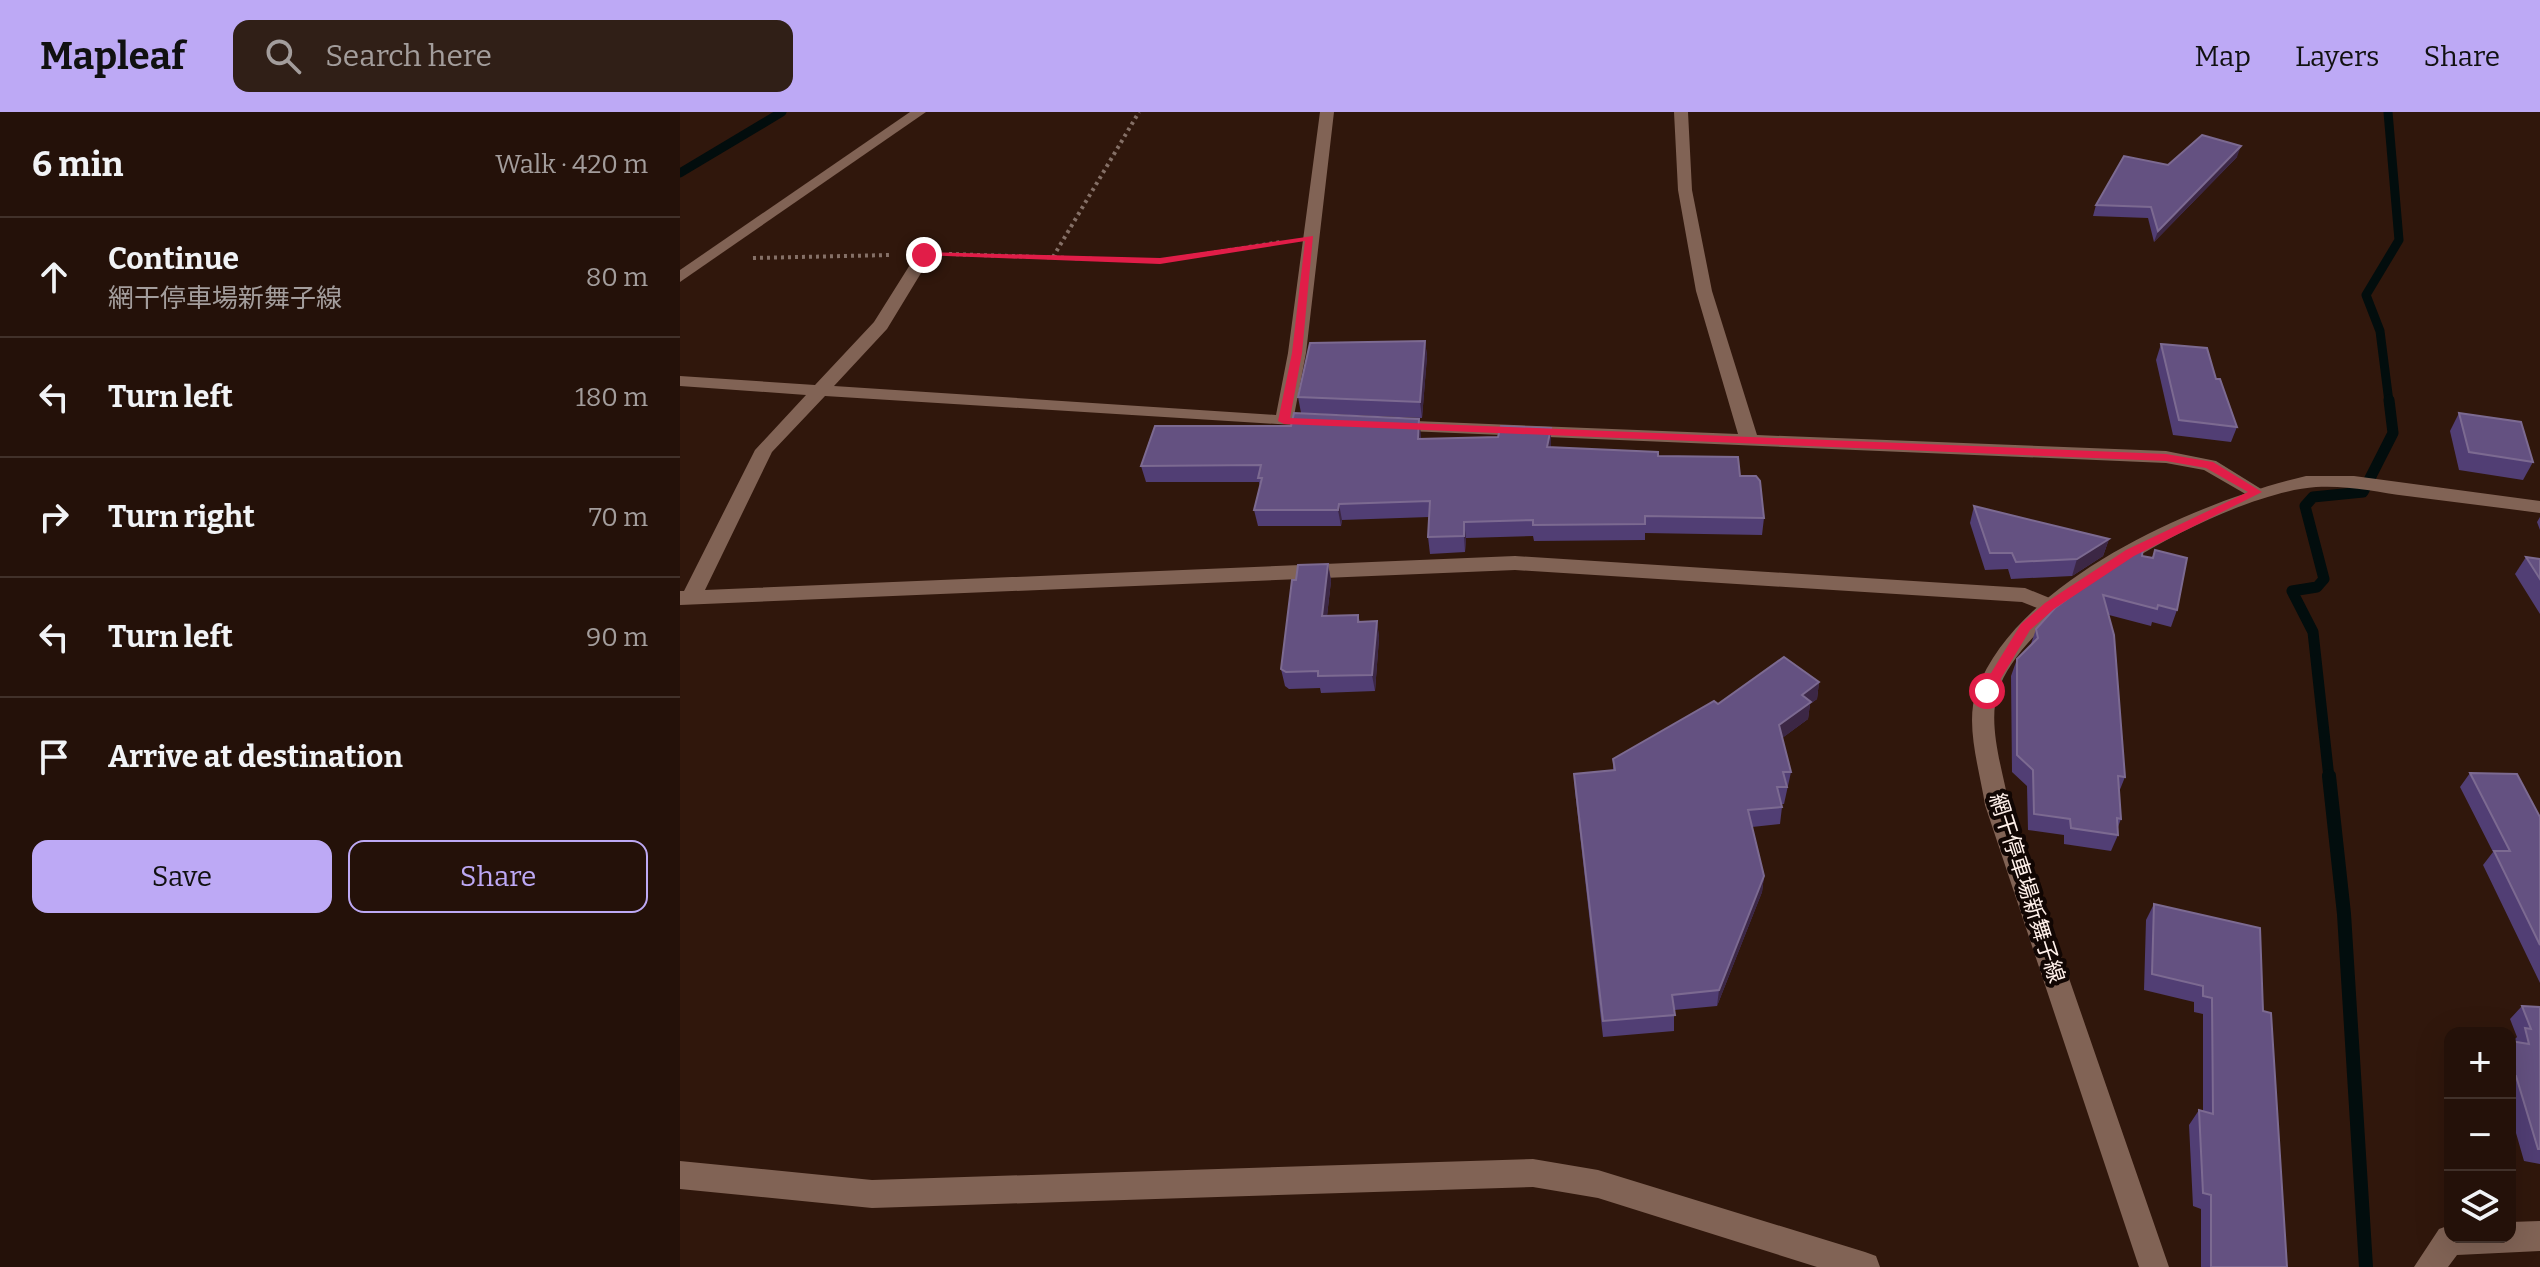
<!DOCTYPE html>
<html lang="en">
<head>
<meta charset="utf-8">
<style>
	body { margin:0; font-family:Bitter,"Noto Sans JP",serif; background:#301f17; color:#f1f3f6 }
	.controls { position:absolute; right:24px; bottom:24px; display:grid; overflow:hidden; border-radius:16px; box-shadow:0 8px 32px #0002 }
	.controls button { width:72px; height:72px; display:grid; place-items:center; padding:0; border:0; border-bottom:2px solid #41312a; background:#241109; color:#f1f3f6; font:40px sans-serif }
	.stop { position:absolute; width:24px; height:24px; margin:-18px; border:6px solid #e11d48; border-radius:50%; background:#fff }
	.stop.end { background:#e11d48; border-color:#fff; box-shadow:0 2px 8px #0008 }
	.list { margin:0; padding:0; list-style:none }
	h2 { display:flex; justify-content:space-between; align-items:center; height:104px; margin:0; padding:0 32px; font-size:34px }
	h2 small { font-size:26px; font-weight:400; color:#a39d9c }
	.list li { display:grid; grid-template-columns:52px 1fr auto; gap:24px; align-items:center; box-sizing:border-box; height:120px; padding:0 32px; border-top:2px solid #41312a }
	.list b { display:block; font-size:30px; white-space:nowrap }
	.list p { margin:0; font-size:26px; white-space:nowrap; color:#a39d9c }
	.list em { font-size:26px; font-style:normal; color:#a39d9c }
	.actions { display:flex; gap:16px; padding:24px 32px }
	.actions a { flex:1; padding:18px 0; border:2px solid #bda9f5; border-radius:16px; text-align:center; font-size:28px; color:#bda9f5 }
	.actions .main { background:#bda9f5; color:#111 }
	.icon { flex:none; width:44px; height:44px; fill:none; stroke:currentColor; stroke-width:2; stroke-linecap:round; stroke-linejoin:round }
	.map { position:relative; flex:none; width:1860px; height:1155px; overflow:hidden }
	header { display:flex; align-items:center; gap:48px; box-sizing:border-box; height:112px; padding:0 40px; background:#bda9f5; color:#111 }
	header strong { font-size:38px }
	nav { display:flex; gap:44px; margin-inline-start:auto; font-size:28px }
	.search { width:560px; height:72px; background:#301f17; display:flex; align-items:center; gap:20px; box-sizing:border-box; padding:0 28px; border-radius:16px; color:#a39d9c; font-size:30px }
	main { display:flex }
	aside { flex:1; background:#241109 }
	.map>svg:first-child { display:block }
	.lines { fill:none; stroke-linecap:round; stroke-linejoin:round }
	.stream-far2 { stroke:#020d0d; stroke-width:9 }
	.stream-far1 { stroke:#020d0d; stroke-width:11 }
	.stream { stroke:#020d0d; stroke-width:14 }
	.path { stroke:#857067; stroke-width:4; stroke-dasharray:3 4; stroke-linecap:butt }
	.minor { fill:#816355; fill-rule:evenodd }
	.secondary { fill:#816355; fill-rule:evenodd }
	.wall { fill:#513e74 }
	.shaded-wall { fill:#3c2745 }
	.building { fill:#645181; stroke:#7c6a91; stroke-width:2 }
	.route { fill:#e11d48 }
	.labels { text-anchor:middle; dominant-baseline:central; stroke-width:8; stroke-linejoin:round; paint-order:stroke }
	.street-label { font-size:22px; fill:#fff0ea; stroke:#110603 }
</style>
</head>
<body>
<header>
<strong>Mapleaf</strong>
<div class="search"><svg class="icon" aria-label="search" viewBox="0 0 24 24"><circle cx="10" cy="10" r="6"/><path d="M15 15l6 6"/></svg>Search here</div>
<nav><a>Map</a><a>Layers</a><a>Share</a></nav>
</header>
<main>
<aside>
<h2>6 min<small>Walk · 420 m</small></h2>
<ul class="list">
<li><svg class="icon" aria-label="ahead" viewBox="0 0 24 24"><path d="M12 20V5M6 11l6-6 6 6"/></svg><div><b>Continue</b><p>網干停車場新舞子線</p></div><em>80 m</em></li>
<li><svg class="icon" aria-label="left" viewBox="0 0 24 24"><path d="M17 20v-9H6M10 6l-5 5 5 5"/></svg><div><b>Turn left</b></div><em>180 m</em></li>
<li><svg class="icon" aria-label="right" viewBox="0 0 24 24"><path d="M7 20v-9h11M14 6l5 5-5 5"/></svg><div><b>Turn right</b></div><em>70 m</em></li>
<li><svg class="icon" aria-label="left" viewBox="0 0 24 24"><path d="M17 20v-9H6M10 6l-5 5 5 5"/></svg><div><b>Turn left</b></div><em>90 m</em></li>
<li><svg class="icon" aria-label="arrive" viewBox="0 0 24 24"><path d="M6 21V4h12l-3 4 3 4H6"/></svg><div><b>Arrive at destination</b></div></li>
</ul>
<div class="actions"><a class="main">Save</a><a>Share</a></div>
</aside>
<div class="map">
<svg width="1860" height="1155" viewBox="0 0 1860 1155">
	<rect width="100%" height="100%" fill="#30170c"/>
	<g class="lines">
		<g class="stream-far2">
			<path d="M1708 0 1719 128 1686 183 1700 219 1709 290"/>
			<path d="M0 61 102 0"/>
		</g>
		<path class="stream-far1" d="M1649 666 1633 520 1612 479 1637 475 1644 467 1625 394 1633 385 1683 380 1713 321 1709 288"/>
		<path class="stream" d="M1649 664 1664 802 1686 1155"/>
		<g class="path">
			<path d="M269 142 480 149 601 130"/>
			<path d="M373 145 459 0"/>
			<path d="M73 146 211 143"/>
		</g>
		<g class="minor">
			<path d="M230 0H246L0 170V158Z"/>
			<path d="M640 0H654L626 241 614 304 646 307V315L145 284 92 340 25 478 835 444 1345 476 1377 489 1380 494 1377 499 1370 501 1342 490 835 458 0 493V479H4L75 338 126 283 0 274V264L135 273 194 210 238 140 252 143 207 217 154 274 596 303 608 241Z"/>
			<path d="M994 0H1008L1012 78 1032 179 1077 323 1486 339 1536 349 1586 380 1583 384H1569L1524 358 1486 351 704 318V310L710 308 1058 322 1016 179 998 78Z"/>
			<path d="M853 1047 918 1058 1185 1140 1196 1144 1200 1155H1137L918 1086 853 1075 192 1096 0 1077V1049L192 1068Z"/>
			<path d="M1860 1109V1139L1777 1143 1768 1155H1734L1759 1117 1770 1113V1125H1830V1110Z"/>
		</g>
		<path class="secondary" d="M1626 364H1674L1860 389V401C1816 395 1771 390 1727 384 1697 380 1667 373 1636 375 1548 381 1347 491 1318 579 1307 613 1323 659 1329 693L1489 1155H1459L1305 693C1300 659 1284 611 1297 578 1338 467 1519 389 1626 364Z"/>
	</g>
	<g class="wall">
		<path d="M1557 45 1474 130 1468 106 1413 104 1416 93 1488 53Z"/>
		<path d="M745 229 747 244 742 306 621 301 618 285Z"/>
		<path d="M1481 232 1536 267 1557 315 1551 330 1493 323 1476 248Z"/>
		<path d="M1779 301 1853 350 1843 368 1779 358 1770 319Z"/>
		<path d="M741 323V327L871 333V335L978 344 1060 364 1084 406 1082 423 965 421V428L854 429 853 424 786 426 785 440 750 442 748 425 749 405 662 408 661 414H578L574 398 580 374 579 370H466L461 354Z"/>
		<path d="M1294 394 1429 427 1423 444 1392 464 1331 467 1328 457 1305 458 1290 411Z"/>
		<path d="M1860 405V418L1857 410Z"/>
		<path d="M1475 438 1497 498 1491 515 1472 510 1471 514 1429 503 1445 665 1439 680 1441 707 1438 715V723L1431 739 1384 732V723L1348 718 1347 674 1332 660 1331 564 1337 547 1351 532 1356 517 1462 444 1472 446Z"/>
		<path d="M1846 445 1860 447V502L1835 462Z"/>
		<path d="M648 452 651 469 647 504 678 503 680 510 697 509 699 526 695 579 641 581 640 576 609 577 605 574 601 557Z"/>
		<path d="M1139 570 1137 587 1130 592 1128 607 1102 626 1111 660 1104 692H1101L1102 695 1100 712 1072 715 1084 764 1082 780 1037 894 994 898V919L923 925 895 679 894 662 933 658V647L1038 592Z"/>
		<path d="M1790 661 1860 705V871L1803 753 1813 740 1780 675Z"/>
		<path d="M1474 792 1583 899 1607 1155H1521V1097L1513 1094 1509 1013 1519 998 1523 999V902L1514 900V890L1464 878 1466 808Z"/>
		<path d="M1842 894 1860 895V1052L1844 1049 1830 1000V929H1833L1837 925 1830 907Z"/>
	</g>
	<g class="shaded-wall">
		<path d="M1561 34 1557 45 1474 130 1478 119Z"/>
		<path d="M745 229 747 244 742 306 740 290Z"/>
		<path d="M739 307 741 323 740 343 738 327Z"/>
		<path d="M871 316V333L868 351 867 335Z"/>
		<path d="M659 392 662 408 661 414 658 398Z"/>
		<path d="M784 410 786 426 785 440 784 424Z"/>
		<path d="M1429 427 1423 444 1392 464 1397 447Z"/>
		<path d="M648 452 651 469 645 521 642 504Z"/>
		<path d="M697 509 699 526 695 579 692 563Z"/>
		<path d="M1139 570 1137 587 1130 592 1128 607 1097 630 1099 613 1122 583Z"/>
		<path d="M1084 764 1082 780 1037 894 1039 878Z"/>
	</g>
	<g class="building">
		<path d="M1522 23 1561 34 1478 119 1471 95 1416 93 1444 44 1488 53Z"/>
		<path d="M745 229 740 290 618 285 630 231Z"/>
		<path d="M1481 232 1527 236 1536 267H1540L1557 315 1499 308Z"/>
		<path d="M614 301 739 307 738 327 818 325 821 314 871 316 867 335 978 340V344L1058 345 1060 364H1076L1080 369 1084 406 965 404V412L853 413V408L784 410V424L748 425 750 389 659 392 658 398H574L582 366H578L581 353 461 354 475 314H611Z"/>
		<path d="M1779 301 1841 310 1853 350 1789 340Z"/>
		<path d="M1294 394 1429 427 1397 447 1336 450 1332 441H1310Z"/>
		<path d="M1459 434 1463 435 1462 444 1473 446 1475 438 1507 446 1497 498 1478 493 1477 497 1423 483 1434 523 1445 665 1438 664 1441 707 1437 706 1438 723 1391 716 1390 707 1354 702 1353 658 1337 643V547L1358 526 1356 517 1375 496Z"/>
		<path d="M1846 445 1860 447V467Z"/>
		<path d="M648 452 642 504 678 503V510L697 509 692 563 638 564V559L606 560 601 557 612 468H616L618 453Z"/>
		<path d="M1104 545 1139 570 1122 583 1131 590 1099 613 1111 660H1103L1107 675H1097L1102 695 1068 698 1084 764 1039 878 992 883 995 903 923 909 894 662 935 658 933 647 1034 589 1038 592Z"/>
		<path d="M1790 661 1837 662 1860 705V833L1814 739H1830Z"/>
		<path d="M1474 792 1580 816 1583 899 1591 901 1607 1155H1531V1083L1523 1081 1519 998 1533 1002 1532 886 1523 884V874L1472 862Z"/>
		<path d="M1842 894 1860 895V1037H1858L1836 964 1830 963V929L1849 932 1845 916 1851 917Z"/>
	</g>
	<path class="route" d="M633 124 622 241 610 306 1486 342 1533 350 1582 380 1454 444 1374 497 1350 518 1311 583 1307 584 1300 579 1341 512 1365 491 1446 438 1568 380 1526 356 1486 349 604 312 598 309 612 241 625 129 480 152 240 143 244 140 480 146Z"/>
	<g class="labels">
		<g class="street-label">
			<text transform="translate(1347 776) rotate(72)">網干停車場新舞子線</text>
		</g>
	</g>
</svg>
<div class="controls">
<button>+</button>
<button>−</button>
<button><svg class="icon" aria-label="layers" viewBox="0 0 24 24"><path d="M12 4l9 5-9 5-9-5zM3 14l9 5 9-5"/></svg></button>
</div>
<div class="stop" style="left:1307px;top:579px"></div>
<div class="stop end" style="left:244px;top:143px"></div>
</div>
</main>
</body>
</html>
